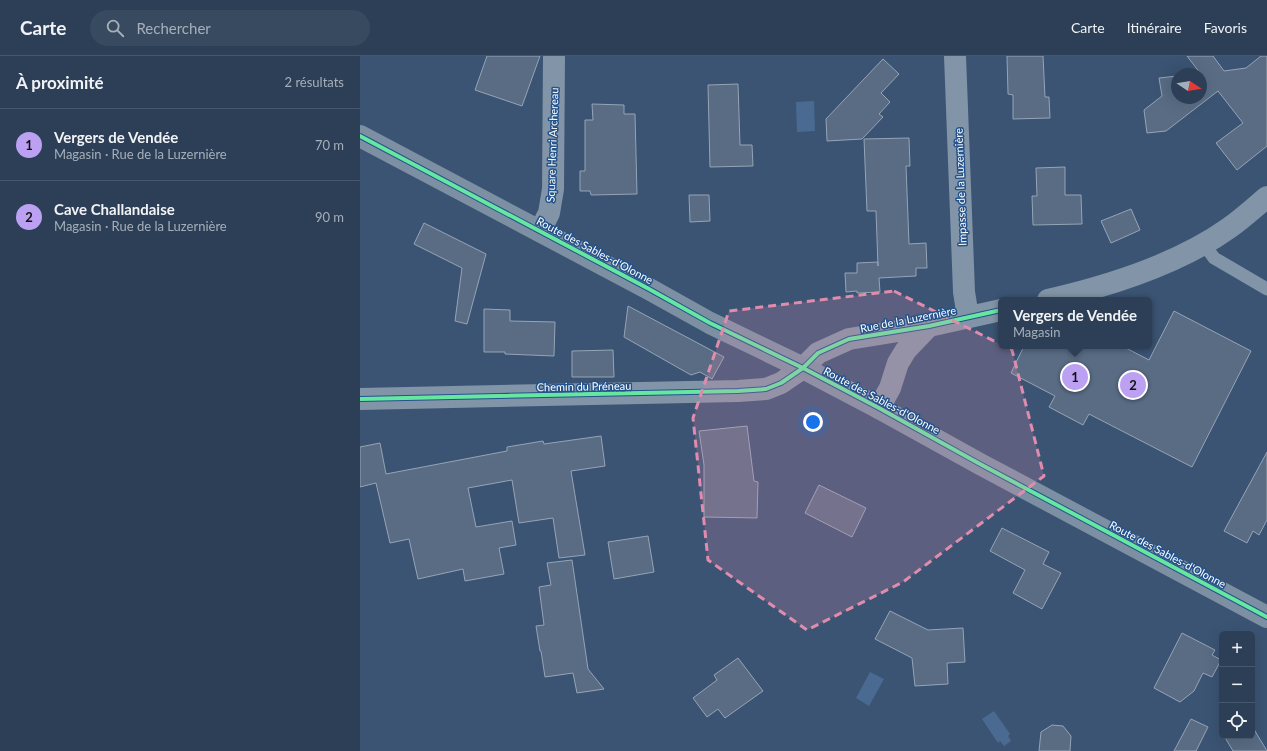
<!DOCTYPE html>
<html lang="fr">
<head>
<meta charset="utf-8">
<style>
	body { margin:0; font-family:Lato,sans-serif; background:#384a60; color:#f1f3f6 }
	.controls { position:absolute; right:12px; bottom:12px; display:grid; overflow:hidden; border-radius:6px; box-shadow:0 4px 16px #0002 }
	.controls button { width:36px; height:36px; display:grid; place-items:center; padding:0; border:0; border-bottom:1px solid #48586c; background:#2c3f56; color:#f1f3f6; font:20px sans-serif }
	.compass { position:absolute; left:811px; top:12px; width:36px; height:36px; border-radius:50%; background:#2c3f56; box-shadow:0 4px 16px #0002; rotate:102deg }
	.you { position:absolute; left:453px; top:366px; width:14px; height:14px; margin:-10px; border:3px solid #fff; border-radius:50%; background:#1a73e8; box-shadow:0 0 0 6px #1a73e833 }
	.badge { display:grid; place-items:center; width:26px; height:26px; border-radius:50%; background:#bca0f2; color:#111; font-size:13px; font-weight:700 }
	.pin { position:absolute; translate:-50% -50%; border:2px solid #fff; box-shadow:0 1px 4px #0006 }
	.popup { position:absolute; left:638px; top:241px; width:154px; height:52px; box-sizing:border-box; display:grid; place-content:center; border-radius:6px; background:#2c3f56; filter:drop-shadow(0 1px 3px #0005); font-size:13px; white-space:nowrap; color:#a6afb9 }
	.popup b { font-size:15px; color:#f1f3f6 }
	.popup::after { content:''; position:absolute; left:50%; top:100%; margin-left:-8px; border:8px solid transparent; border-top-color:#2c3f56 }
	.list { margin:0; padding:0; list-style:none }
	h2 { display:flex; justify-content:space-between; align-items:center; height:52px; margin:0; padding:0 16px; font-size:17px }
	h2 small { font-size:13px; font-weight:400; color:#a6afb9 }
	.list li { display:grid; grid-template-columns:26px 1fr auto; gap:12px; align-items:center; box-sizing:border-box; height:72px; padding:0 16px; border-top:1px solid #48586c }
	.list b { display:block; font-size:15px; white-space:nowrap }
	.list p { margin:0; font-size:13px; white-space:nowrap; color:#a6afb9 }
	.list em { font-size:13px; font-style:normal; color:#a6afb9 }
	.icon { flex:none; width:22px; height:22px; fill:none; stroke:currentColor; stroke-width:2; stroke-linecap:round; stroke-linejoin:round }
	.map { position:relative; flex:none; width:907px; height:695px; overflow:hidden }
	header { display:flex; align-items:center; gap:24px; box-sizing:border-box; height:56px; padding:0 20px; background:#2c3f56; border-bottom:1px solid #48586c }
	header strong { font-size:19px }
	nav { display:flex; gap:22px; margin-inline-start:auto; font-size:14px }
	.search { width:280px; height:36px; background:#384a60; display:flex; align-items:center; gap:10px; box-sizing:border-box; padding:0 14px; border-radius:22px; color:#a6afb9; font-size:15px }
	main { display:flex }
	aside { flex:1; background:#2c3f56 }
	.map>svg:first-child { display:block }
	.water { fill:#4b6a91 }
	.building { fill:#596c84; stroke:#96a4b6 }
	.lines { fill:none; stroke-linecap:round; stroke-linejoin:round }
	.service { stroke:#8294a7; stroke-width:13 }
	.minor { stroke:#8294a7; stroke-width:22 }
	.secondary { stroke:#7d90a3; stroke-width:22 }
	.cycleway-casing { stroke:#24528a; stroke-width:6 }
	.cycleway { stroke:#66e7a1; stroke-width:4 }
	.marked { fill:#e08cad; fill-opacity:0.2; stroke:#e08cad; stroke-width:3; stroke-dasharray:8 5; stroke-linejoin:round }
	.labels { text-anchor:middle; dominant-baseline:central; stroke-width:3; stroke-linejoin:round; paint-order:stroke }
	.street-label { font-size:11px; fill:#fff; stroke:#24528a }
</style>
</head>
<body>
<header>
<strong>Carte</strong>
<div class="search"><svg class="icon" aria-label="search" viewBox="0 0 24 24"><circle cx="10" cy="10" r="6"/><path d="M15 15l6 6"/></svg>Rechercher</div>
<nav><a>Carte</a><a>Itinéraire</a><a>Favoris</a></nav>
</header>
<main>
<aside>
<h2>À proximité<small>2 résultats</small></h2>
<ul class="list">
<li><span class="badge">1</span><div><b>Vergers de Vendée</b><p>Magasin · Rue de la Luzernière</p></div><em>70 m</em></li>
<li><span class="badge">2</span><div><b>Cave Challandaise</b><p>Magasin · Rue de la Luzernière</p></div><em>90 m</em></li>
</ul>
</aside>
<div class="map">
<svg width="907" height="695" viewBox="0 0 907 695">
	<rect width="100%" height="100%" fill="#3b5473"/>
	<g class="water">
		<path d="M454 45 455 75 437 76 436 46Z"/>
		<path d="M510 616 524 623 509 650 496 642Z"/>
		<path d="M634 655 650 678 648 680 651 685 644 690 640 685 638 687 622 663Z"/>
	</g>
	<g class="building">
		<path d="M127 0H180L162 50 115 34Z"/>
		<path d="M647 0H683L685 41H689L690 62 653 63V39L648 38Z"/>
		<path d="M827 0H853L864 15 886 12 901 0H907V90L877 114 856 87 883 67 858 35 806 75 787 77 784 54 802 40 799 22 817 20V42H841V18H835L840 17Z"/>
		<path d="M523 3 539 18 521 37 530 46 519 58 523 61 502 83 467 85 466 63Z"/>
		<path d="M378 28 380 89H392L393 110 350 111 348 29Z"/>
		<path d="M232 48 264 49V58H275L277 138 231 139 230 135H220V115H225V64H233Z"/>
		<path d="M549 82 550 110H546L549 188 566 187 567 212H556V220L519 222 520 236 497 237V235L486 236 485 217H497V207L518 206V210L516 155H507L504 83Z"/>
		<path d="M705 111V139H721L722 168 673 169 672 140H677L676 112Z"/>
		<path d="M329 139H349L350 165 330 166Z"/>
		<path d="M771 153 780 174 751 187 741 165Z"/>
		<path d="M64 167 126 198 107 268 95 265 102 212 54 188Z"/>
		<path d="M268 250 364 301 352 323 340 316 331 319 264 281Z"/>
		<path d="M124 253 150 254V265L195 266 194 300 145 298V296H124Z"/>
		<path d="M814 255 891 295 832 411 729 358 723 369 689 351 695 340 651 317 664 290H762L789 304Z"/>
		<path d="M253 294 254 321H212V295Z"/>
		<path d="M387 370 394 425 398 426 397 462 344 461V409L339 375Z"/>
		<path d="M241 380 245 410 211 415 225 499 199 502 193 462 159 467 152 424 108 432 116 471 152 465 156 489 139 492 144 518 105 525 103 513 58 523 49 483 30 487 16 427 0 431V391L20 387 26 418 147 395V391L183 385 184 388Z"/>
		<path d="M907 396V464L899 479 893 475 887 487 864 475Z"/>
		<path d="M459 429 506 452 492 481 445 457Z"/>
		<path d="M642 472 689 496 683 508 701 517 682 553 653 537 665 514 630 495Z"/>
		<path d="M288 480 294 516 254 523 248 486Z"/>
		<path d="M212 504 228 613 244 633 217 637 213 617 185 621 181 595H180L176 570 184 569 179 531 191 529 187 507Z"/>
		<path d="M530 555 568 574 603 572 605 606 587 607 588 628 555 630 552 602 515 583Z"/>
		<path d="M822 577 855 594 852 599 861 604 852 621 843 617 834 635 820 646 794 632Z"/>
		<path d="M378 602 403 635 365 662 358 653 347 661 333 642 357 624 354 619Z"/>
		<path d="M831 663 848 671 836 695H814Z"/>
		<path d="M692 669 703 670 711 680 710 695H679L681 676Z"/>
		<path d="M892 670 907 695H873L864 680H892Z"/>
	</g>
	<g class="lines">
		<path class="service" d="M844 188 854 202 907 233"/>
		<g class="minor">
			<path d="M595 0 604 236 608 261"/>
			<path d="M180 175 189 157 193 133 194 0"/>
			<path d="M688 244C749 230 817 209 869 172 882 163 895 151 907 141"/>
			<path d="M0 343 378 335 406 333 421 327 443 312 458 297 489 283 569 270 641 254"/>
			<path d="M519 352 530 332 538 307 546 294 569 270"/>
		</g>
		<path class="secondary" d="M0 80 289 233 350 267 443 312 519 352 620 408 907 561"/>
		<defs>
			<g id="cycleway">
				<path d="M0 80 289 233 350 267 443 312 519 352 620 408 907 561"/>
				<path d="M0 343 378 335 406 333 421 327 443 312 458 297 489 283 569 270 641 254"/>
			</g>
		</defs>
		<use href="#cycleway" class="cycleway-casing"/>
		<use href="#cycleway" class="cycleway"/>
	</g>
	<path class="marked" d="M534 235 652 294 684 420 543 526 447 574 348 504 333 362 369 255Z"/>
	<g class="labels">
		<g class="street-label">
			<text transform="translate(192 89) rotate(-88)">Square Henri Archereau</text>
			<text transform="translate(600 131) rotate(-92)">Impasse de la Luzernière</text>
			<text transform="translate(235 194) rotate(28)">Route des Sables-d'Olonne</text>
			<text transform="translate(548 263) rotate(-11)">Rue de la Luzernière</text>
			<text transform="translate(224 330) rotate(-1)">Chemin du Préneau</text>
			<text transform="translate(522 344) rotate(28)">Route des Sables-d'Olonne</text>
			<text transform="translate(808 498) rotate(28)">Route des Sables-d'Olonne</text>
		</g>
	</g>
</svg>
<div class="controls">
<button>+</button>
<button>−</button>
<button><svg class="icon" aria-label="locate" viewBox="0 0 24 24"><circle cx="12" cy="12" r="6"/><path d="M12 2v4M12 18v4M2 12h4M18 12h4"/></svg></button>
</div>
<svg class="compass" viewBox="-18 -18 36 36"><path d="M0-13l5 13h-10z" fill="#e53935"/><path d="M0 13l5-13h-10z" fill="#a6afb9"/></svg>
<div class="you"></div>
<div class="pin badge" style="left:715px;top:321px">1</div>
<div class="popup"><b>Vergers de Vendée</b>Magasin</div>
<div class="pin badge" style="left:773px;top:329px">2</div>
</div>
</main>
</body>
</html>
